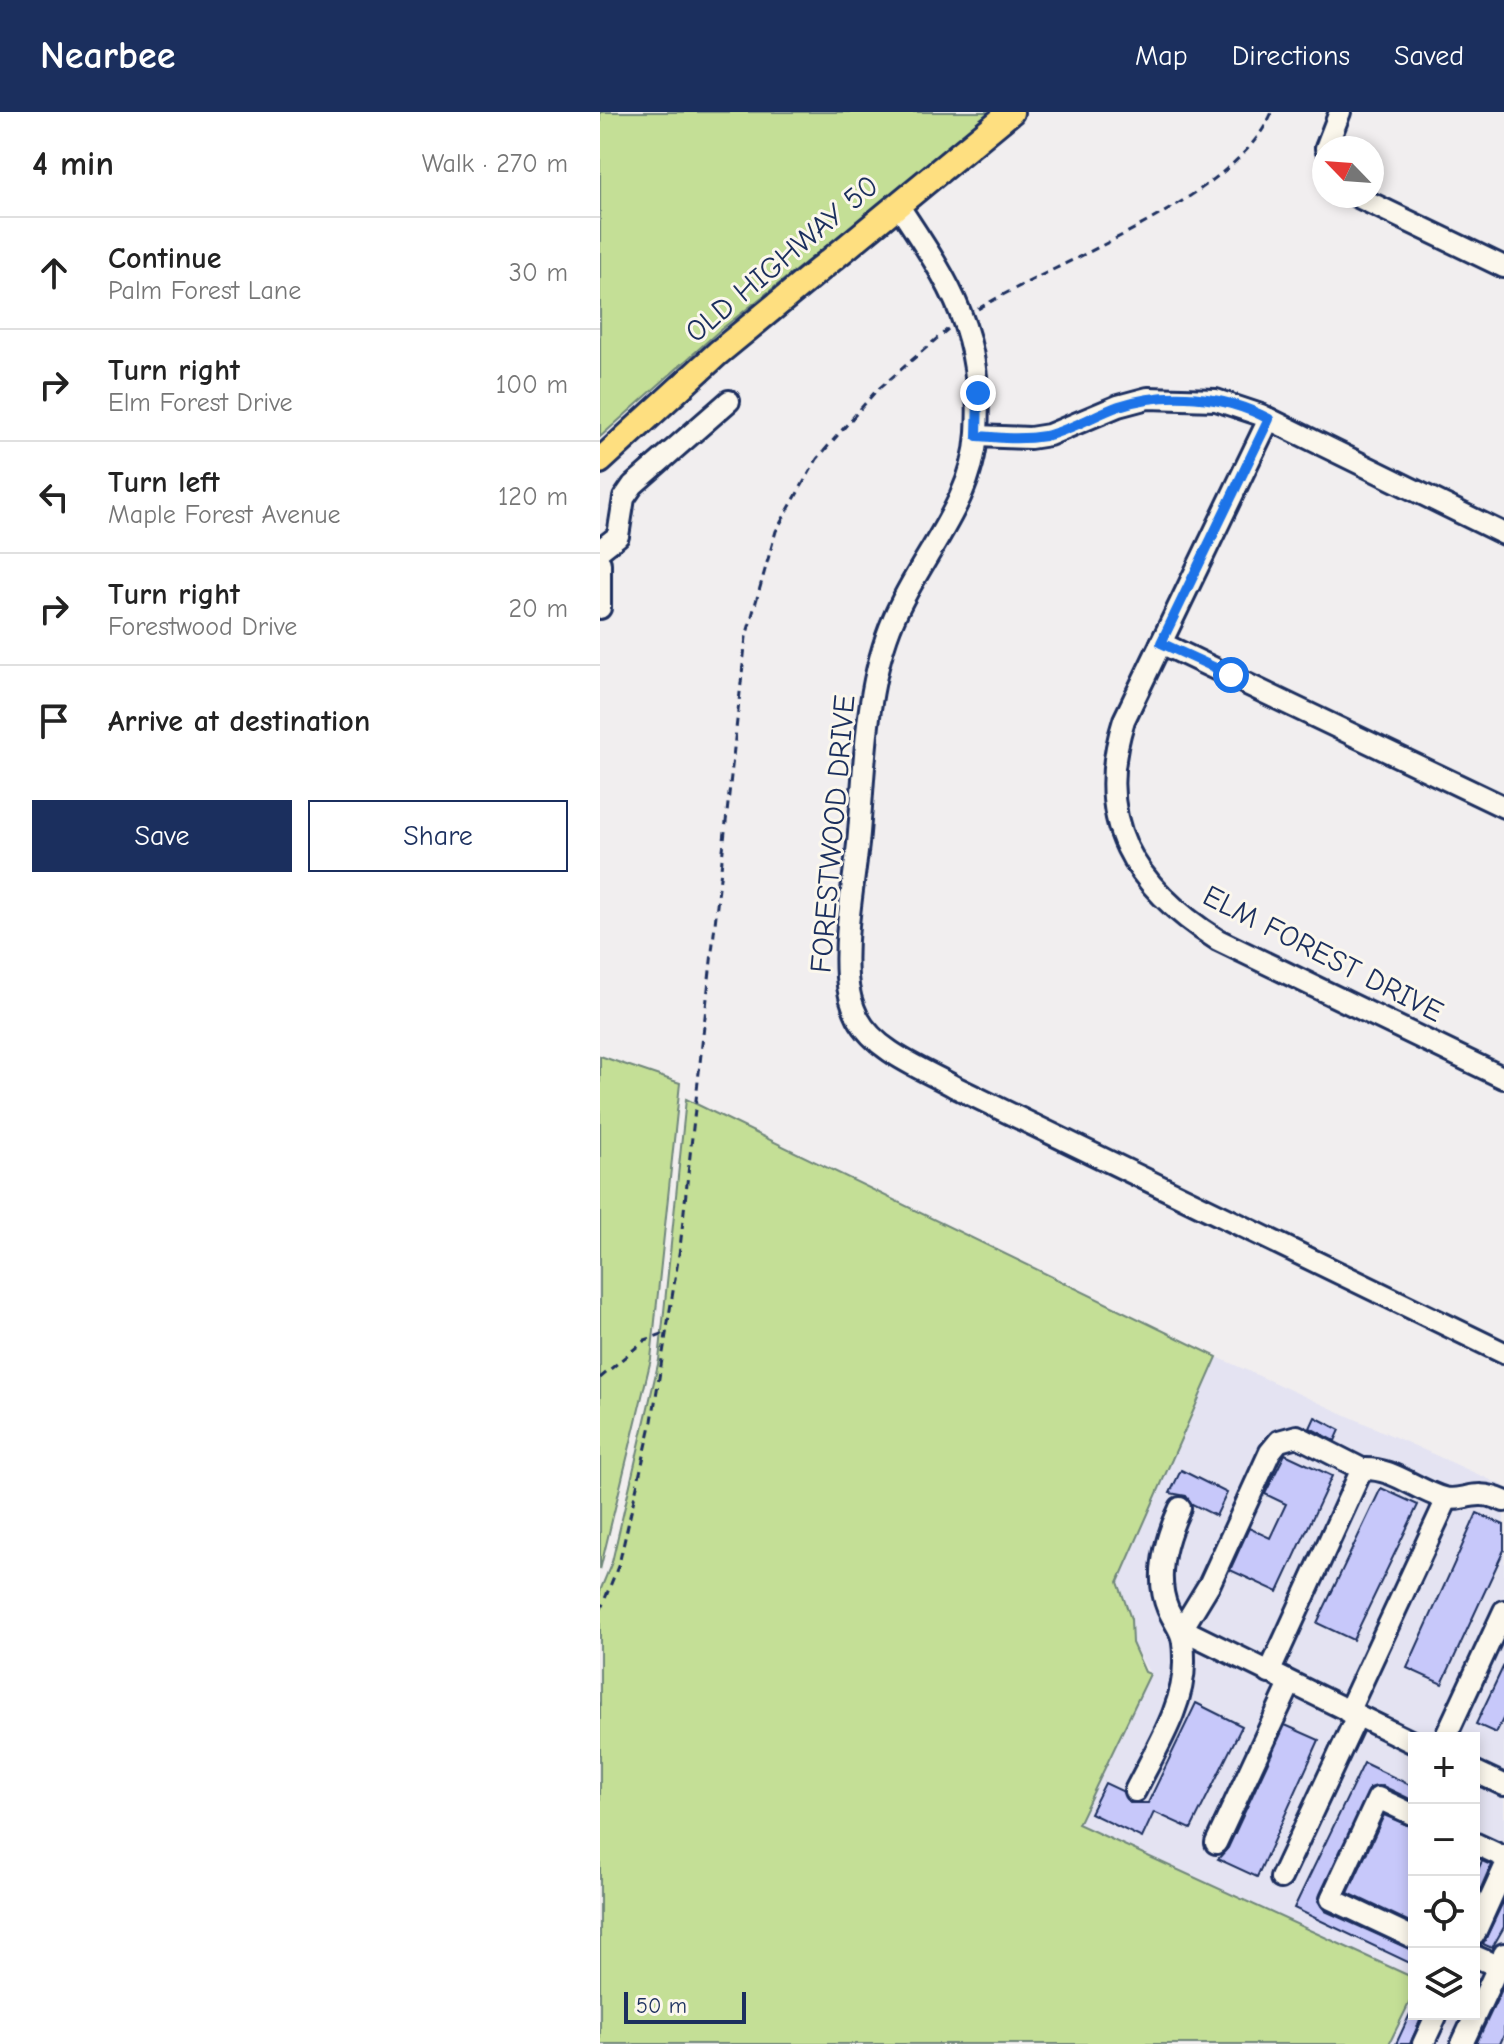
<!DOCTYPE html>
<html lang="en">
<head>
<meta charset="utf-8">
<style>
	body { margin:0; font-family:"Comic Neue",sans-serif; background:#f2f2f2; color:#222 }
	.controls { position:absolute; right:24px; bottom:24px; display:grid; overflow:hidden; border-radius:0px; box-shadow:0 4px 12px #0003 }
	.controls button { width:72px; height:72px; display:grid; place-items:center; padding:0; border:0; border-bottom:2px solid #e0e0e0; background:#fff; color:#222; font:40px sans-serif }
	.compass { position:absolute; left:712px; top:24px; width:72px; height:72px; border-radius:50%; background:#fff; box-shadow:0 4px 12px #0003; rotate:295deg }
	.scale { position:absolute; left:24px; bottom:20px; width:122px; box-sizing:border-box; padding-left:8px; border:4px solid #1b2f5e; border-top:0; font-size:22px; line-height:28px; white-space:nowrap; color:#1b2f5e; -webkit-text-stroke:6px #fbf7ec; paint-order:stroke }
	.stop { position:absolute; width:24px; height:24px; margin:-18px; border:6px solid #1a73e8; border-radius:50%; background:#fff }
	.stop.end { background:#1a73e8; border-color:#fff; box-shadow:0 2px 8px #0008 }
	.list { margin:0; padding:0; list-style:none }
	h2 { display:flex; justify-content:space-between; align-items:center; height:104px; margin:0; padding:0 32px; font-size:34px }
	h2 small { font-size:26px; font-weight:400; color:#767676 }
	.list li { display:grid; grid-template-columns:52px 1fr auto; gap:24px; align-items:center; box-sizing:border-box; height:112px; padding:0 32px; border-top:2px solid #e0e0e0 }
	.list b { display:block; font-size:30px; white-space:nowrap }
	.list p { margin:0; font-size:26px; white-space:nowrap; color:#767676 }
	.list em { font-size:26px; font-style:normal; color:#767676 }
	.actions { display:flex; gap:16px; padding:24px 32px }
	.actions a { flex:1; padding:18px 0; border:2px solid #1b2f5e; border-radius:0px; text-align:center; font-size:28px; color:#1b2f5e }
	.actions .main { background:#1b2f5e; color:#fff }
	.icon { flex:none; width:44px; height:44px; fill:none; stroke:currentColor; stroke-width:2; stroke-linecap:round; stroke-linejoin:round }
	.map { position:relative; flex:none; width:904px; height:1932px; overflow:hidden }
	header { display:flex; align-items:center; gap:48px; box-sizing:border-box; height:112px; padding:0 40px; background:#1b2f5e; color:#fff }
	header strong { font-size:38px }
	nav { display:flex; gap:44px; margin-inline-start:auto; font-size:28px }
	main { display:flex }
	aside { flex:1; background:#fff }
	.map>svg:first-child { display:block }
	.built { fill:#e4e3f2 }
	.green { fill:#c4df96; stroke:#70877a; stroke-width:2 }
	.building { fill:#c7c8fa; stroke:#1b2f5e; stroke-width:2 }
	.lines { fill:none; stroke-linecap:round; stroke-linejoin:round }
	.minor-casing { stroke:#1b2f5e; stroke-width:26 }
	.major-casing { stroke:#1b2f5e; stroke-width:30 }
	.path { stroke:#1b2f5e; stroke-width:3; stroke-dasharray:8 6; stroke-linecap:butt }
	.minor { stroke:#fbf7ec; stroke-width:20 }
	.major { stroke:#fedf80; stroke-width:24 }
	.route { stroke:#1a73e8; stroke-width:10 }
	.labels { text-anchor:middle; dominant-baseline:central; stroke-width:6; stroke-linejoin:round; paint-order:stroke }
	.street-label { font-size:30px; fill:#1b2f5e; stroke:#fbf7ec }
</style>
</head>
<body>
<header>
<strong>Nearbee</strong>
<nav><a>Map</a><a>Directions</a><a>Saved</a></nav>
</header>
<main>
<aside>
<h2>4 min<small>Walk · 270 m</small></h2>
<ul class="list">
<li><svg class="icon" aria-label="ahead" viewBox="0 0 24 24"><path d="M12 20V5M6 11l6-6 6 6"/></svg><div><b>Continue</b><p>Palm Forest Lane</p></div><em>30 m</em></li>
<li><svg class="icon" aria-label="right" viewBox="0 0 24 24"><path d="M7 20v-9h11M14 6l5 5-5 5"/></svg><div><b>Turn right</b><p>Elm Forest Drive</p></div><em>100 m</em></li>
<li><svg class="icon" aria-label="left" viewBox="0 0 24 24"><path d="M17 20v-9H6M10 6l-5 5 5 5"/></svg><div><b>Turn left</b><p>Maple Forest Avenue</p></div><em>120 m</em></li>
<li><svg class="icon" aria-label="right" viewBox="0 0 24 24"><path d="M7 20v-9h11M14 6l5 5-5 5"/></svg><div><b>Turn right</b><p>Forestwood Drive</p></div><em>20 m</em></li>
<li><svg class="icon" aria-label="arrive" viewBox="0 0 24 24"><path d="M6 21V4h12l-3 4 3 4H6"/></svg><div><b>Arrive at destination</b></div></li>
</ul>
<div class="actions"><a class="main">Save</a><a>Share</a></div>
</aside>
<div class="map">
<svg width="904" height="1932" viewBox="0 0 904 1932">
	<rect width="100%" height="100%" fill="#f1eeef"/>
	<filter id="ink" filterUnits="userSpaceOnUse"><feTurbulence type="fractalNoise" baseFrequency=".0125" numOctaves="2"/><feDisplacementMap in="SourceGraphic" scale="16" xChannelSelector="R" yChannelSelector="G"/><feConvolveMatrix kernelMatrix="1 2 1 2 8 2 1 2 1" color-interpolation-filters="sRGB"/></filter>
	<g filter="url(#ink)">
		<g class="built">
			<path d="M617 1245 904 1374V1663L874 1649V1626H824L693 1565 630 1550 814 1640V1866L477 1712 550 1562 532 1531 531 1507 517 1471Z"/>
			<path d="M874 1668 904 1682V1932H789L814 1881V1902H874Z"/>
		</g>
		<g class="green">
			<path d="M0 0H396L119 219 0 325Z"/>
			<path d="M0 944 80 971 51 1247 0 1458Z"/>
			<path d="M86 987 617 1245 518 1470 531 1507 532 1531 545 1560 550 1562 478 1712 814 1866V1881L789 1932H0V1479L12 1450 59 1248Z"/>
		</g>
		<g class="building">
			<path d="M715 1305 740 1318 735 1329 710 1316Z"/>
			<path d="M685 1342 732 1364 678 1480 630 1458 649 1416 670 1426 686 1392 665 1382Z"/>
			<path d="M581 1358 627 1381 616 1404 592 1392 586 1384 570 1381Z"/>
			<path d="M781 1376 818 1393 753 1528 717 1511Z"/>
			<path d="M877 1401 904 1413V1438L842 1572 807 1556Z"/>
			<path d="M904 1553V1605L896 1621 876 1612Z"/>
			<path d="M596 1591 642 1614 591 1717 554 1700 542 1726 490 1701 505 1671 522 1679 530 1691H548Z"/>
			<path d="M685 1613 719 1628 657 1765 618 1747 628 1736Z"/>
			<path d="M764 1651 814 1675V1689L783 1674 770 1676 718 1789 725 1799 814 1839V1853L694 1796Z"/>
			<path d="M784 1703 814 1716V1812L748 1781Z"/>
			<path d="M882 1749 891 1753 874 1792V1766Z"/>
			<path d="M904 1788V1815L892 1836 883 1832Z"/>
			<path d="M904 1873V1923L900 1932H876Z"/>
			<path d="M810 1902H823L810 1932H796Z"/>
		</g>
		<g class="lines">
			<defs>
				<g id="minor">
					<path d="M726 36 740 0"/>
					<path d="M756 84 904 155"/>
					<path d="M298 93C351 173 383 220 377 321 373 391 320 445 294 506 264 575 265 659 258 732 253 776 244 821 247 865 248 878 252 894 258 906 276 940 323 957 355 975L904 1241"/>
					<path d="M669 307 524 608C492 709 534 775 618 828L904 966"/>
					<path d="M377 324 430 326 449 323 518 294 548 286 616 288 661 303 904 422"/>
					<path d="M0 438 18 424 24 386 33 373 129 289"/>
					<path d="M0 451V496"/>
					<path d="M561 531 904 695"/>
					<path d="M582 1517 610 1471 670 1340 679 1329 697 1324 762 1357"/>
					<path d="M582 1517 814 1631"/>
					<path d="M669 1561 762 1357C793 1355 815 1378 844 1386 863 1391 874 1375 904 1389"/>
					<path d="M748 1600 847 1387"/>
					<path d="M845 1626 904 1499"/>
					<path d="M874 1659 904 1673"/>
					<path d="M535 1679C555 1638 585 1594 584 1548 584 1518 579 1520 568 1497 554 1464 566 1426 580 1396"/>
					<path d="M814 1703 778 1686 731 1787 814 1826"/>
					<path d="M616 1731 690 1572"/>
					<path d="M874 1731 904 1745"/>
					<path d="M681 1766 757 1604"/>
					<path d="M874 1823 904 1757"/>
					<path d="M874 1844 904 1857"/>
					<path d="M823 1932 837 1902"/>
					<path d="M862 1932 904 1842"/>
				</g>
				<path id="major" d="M0 349 118 241 411 0"/>
			</defs>
			<use href="#minor" class="minor-casing"/>
			<use href="#major" class="major-casing"/>
			<g class="path">
				<path d="M378 197C458 148 635 88 672 0"/>
				<path d="M0 1266 45 1228 65 1221"/>
				<path d="M0 1499 19 1452 52 1309 80 1136 146 525 176 419 217 347 275 280 348 217"/>
			</g>
			<use href="#minor" class="minor"/>
			<use href="#major" class="major"/>
		</g>
	</g>
	<g class="lines" filter="url(#ink)">
		<path class="route" d="M378 281 377 324C400 326 422 328 445 324 471 318 494 303 519 294 567 278 624 283 669 307L561 531 631 563"/>
	</g>
	<g class="labels">
		<g class="street-label">
			<text transform="translate(182 147) rotate(-40)">OLD HIGHWAY 50</text>
			<text transform="translate(233 722) rotate(-85)">FORESTWOOD DRIVE</text>
			<text transform="translate(723 842) rotate(27)">ELM FOREST DRIVE</text>
		</g>
	</g>
</svg>
<div class="controls">
<button>+</button>
<button>−</button>
<button><svg class="icon" aria-label="locate" viewBox="0 0 24 24"><circle cx="12" cy="12" r="6"/><path d="M12 2v4M12 18v4M2 12h4M18 12h4"/></svg></button>
<button><svg class="icon" aria-label="layers" viewBox="0 0 24 24"><path d="M12 4l9 5-9 5-9-5zM3 14l9 5 9-5"/></svg></button>
</div>
<svg class="compass" viewBox="-18 -18 36 36"><path d="M0-13l5 13h-10z" fill="#e53935"/><path d="M0 13l5-13h-10z" fill="#767676"/></svg>
<div class="scale">50 m</div>
<div class="stop" style="left:631px;top:563px"></div>
<div class="stop end" style="left:378px;top:281px"></div>
</div>
</main>
</body>
</html>
